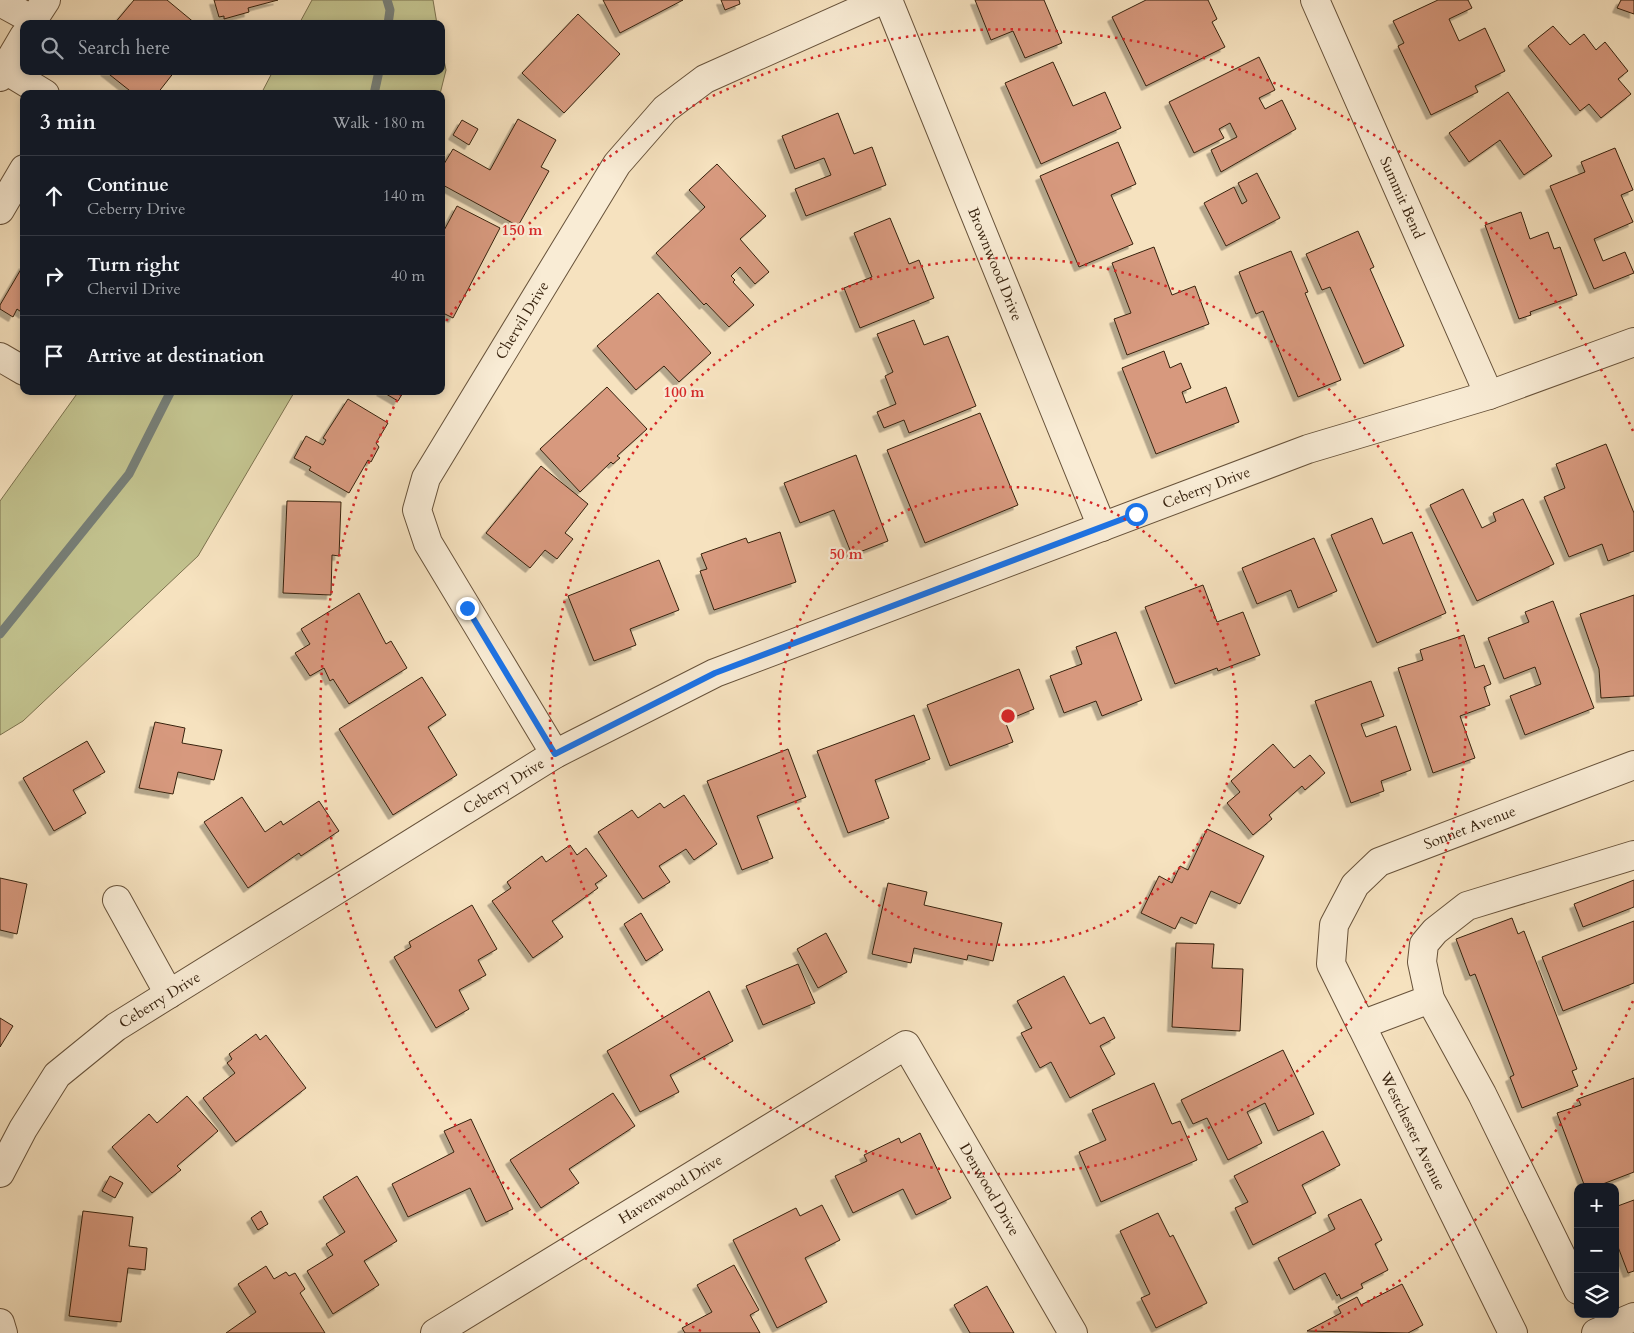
<!DOCTYPE html>
<html lang="en">
<head>
<meta charset="utf-8">
<style>
	body { margin:0; font-family:Cardo,serif; background:#20242c; color:#f1f3f6 }
	.controls { position:absolute; right:15px; bottom:15px; display:grid; overflow:hidden; border-radius:10px; box-shadow:0 2px 8px #0003 }
	.controls button { width:45px; height:45px; display:grid; place-items:center; padding:0; border:0; border-bottom:1px solid #363941; background:#171b24; color:#f1f3f6; font:25px sans-serif }
	.stop { position:absolute; width:15px; height:15px; margin:-11px; border:4px solid #1a73e8; border-radius:50%; background:#fff }
	.stop.end { background:#1a73e8; border-color:#fff; box-shadow:0 1px 5px #0008 }
	.list { margin:0; padding:0; list-style:none }
	h2 { display:flex; justify-content:space-between; align-items:center; height:65px; margin:0; padding:0 20px; font-size:21px }
	h2 small { font-size:16px; font-weight:400; color:#9ea1a6 }
	.list li { display:grid; grid-template-columns:32px 1fr auto; gap:15px; align-items:center; box-sizing:border-box; height:80px; padding:0 20px; border-top:1px solid #363941 }
	.list b { display:block; font-size:19px; white-space:nowrap }
	.list p { margin:0; font-size:16px; white-space:nowrap; color:#9ea1a6 }
	.list em { font-size:16px; font-style:normal; color:#9ea1a6 }
	.icon { flex:none; width:28px; height:28px; fill:none; stroke:currentColor; stroke-width:2; stroke-linecap:round; stroke-linejoin:round }
	.map { position:relative; flex:none; width:1634px; height:1333px; overflow:hidden }
	.search { position:absolute; background:#171b24; box-shadow:0 2px 8px #0003; left:20px; top:20px; width:425px; height:55px; display:flex; align-items:center; gap:12px; box-sizing:border-box; padding:0 18px; border-radius:10px; color:#9ea1a6; font-size:19px }
	.panel { position:absolute; background:#171b24; box-shadow:0 2px 8px #0003; left:20px; top:90px; width:425px; height:305px; border-radius:10px }
	.map>svg:first-child { display:block }
	.green { fill:#c2c28e; stroke:#7c724e }
	.lines { fill:none; stroke-linecap:round; stroke-linejoin:round }
	.stream { stroke:#777e76; stroke-width:9 }
	.building { fill:#d7997e; stroke:#37220e; filter:url(#shadow) }
	.minor-casing { stroke:#67523a; stroke-width:30 }
	.minor { stroke:#f9ecd5; stroke-width:28 }
	.route { stroke:#1a73e8; stroke-width:6 }
	.ring { fill:none; stroke:#d62828; stroke-width:2.5; stroke-dasharray:2.5 5 }
	.labels { text-anchor:middle; dominant-baseline:central; stroke-width:4.5; stroke-linejoin:round; paint-order:stroke }
	.street-label { font-size:15px; fill:#37220e; stroke:#f9ecd5 }
	.centre { fill:#d62828; stroke:#f9ecd5; stroke-width:2.5 }
	.ring-label { font-size:15px; text-anchor:middle; font-weight:bold; fill:#d62828; stroke:#f9ecd5; stroke-width:4.5; stroke-linejoin:round; paint-order:stroke }
</style>
</head>
<body>
<div class="map">
<svg width="1634" height="1333" viewBox="0 0 1634 1333">
	<defs>
		<filter id="shadow"><feDropShadow dx="-4.5" dy="4.5" stdDeviation="0" flood-color="#0004"/></filter>
	</defs>
	<rect width="100%" height="100%" fill="#f6e2bf"/>
	<filter id="stains"><feTurbulence type="fractalNoise" baseFrequency=".004" numOctaves="4"/><feColorMatrix values="0 0 0 0 .2 0 0 0 0 .09 0 0 0 0 .02 0 0 0 .5 -.17"/></filter>
	<radialGradient id="worn" r=".72"><stop offset=".6" stop-color="#630" stop-opacity="0"/><stop offset="1" stop-color="#630" stop-opacity=".3"/></radialGradient>
	<g class="green">
		<path d="M312 0H433L437 24H299Z"/>
		<path d="M441 46 446 70 440 94H261L273 71H441Z"/>
		<path d="M79 391H295L198 556 23 721 0 735V501Z"/>
	</g>
	<g class="lines">
		<g class="stream">
			<path d="M387 0 390 10 388 24"/>
			<path d="M374 94 379 71"/>
			<path d="M0 634 129 474 171 391"/>
		</g>
	</g>
	<g class="building">
		<path d="M134 0H167L196 24H114Z"/>
		<path d="M214 0H278L248 8 249 12 224 19V16L219 17Z"/>
		<path d="M603 0H683L620 33Z"/>
		<path d="M721 0H739L740 4 725 10Z"/>
		<path d="M975 0H1044L1062 43 1025 58 1013 31 991 40Z"/>
		<path d="M1146 0H1208L1217 19 1212 22 1225 47 1146 86 1112 17Z"/>
		<path d="M1438 0H1468L1472 8 1449 19 1459 41 1485 28 1505 71 1475 86 1478 92 1431 115 1398 46 1404 43 1393 21Z"/>
		<path d="M1621 0H1634V14L1617 8Z"/>
		<path d="M578 14 620 54 564 113 522 73Z"/>
		<path d="M1553 26 1570 45 1584 34 1596 50 1605 42 1628 71 1618 79 1631 94 1601 118 1589 104 1580 111 1528 46Z"/>
		<path d="M1259 57 1275 90 1259 98 1265 109 1282 100 1296 129 1221 172 1211 150 1237 137 1230 123 1219 129 1224 138 1194 153 1169 102Z"/>
		<path d="M1053 62 1073 106 1105 92 1121 128 1041 164 1005 83Z"/>
		<path d="M105 71H175L157 94H134Z"/>
		<path d="M1508 92 1552 156 1524 175 1500 140 1469 162 1449 133Z"/>
		<path d="M838 113 854 154 872 147 886 185 806 216 795 189 831 175 824 158 795 169 782 136Z"/>
		<path d="M518 119 556 140 541 167 549 171 518 226 441 184V169L453 149 490 170Z"/>
		<path d="M462 120 478 129 469 145 453 135Z"/>
		<path d="M1118 142 1136 184 1111 195 1133 244 1079 267 1040 176Z"/>
		<path d="M1615 148 1633 190 1621 195 1633 222 1594 239 1603 261 1625 252 1634 273 1594 289 1550 186 1585 172 1581 162Z"/>
		<path d="M717 164 766 216 740 239 769 272 755 284 740 267 731 276 735 280 733 282 754 305 729 327 706 303 704 305 656 253 705 207 689 190Z"/>
		<path d="M1257 173 1280 218 1226 246 1204 203 1234 187 1242 204 1247 201 1238 183Z"/>
		<path d="M457 206 500 228 453 318 441 312V236Z"/>
		<path d="M1521 212 1530 239 1548 232 1554 249 1560 247 1577 295 1530 312 1531 315 1519 319 1485 225Z"/>
		<path d="M890 218 909 264 919 260 934 298 860 328 844 288 872 277 854 233Z"/>
		<path d="M1358 231 1374 267 1370 269 1404 346 1364 364 1330 287 1322 290 1306 254Z"/>
		<path d="M1154 247 1172 295 1195 286 1209 324 1127 355 1114 319 1131 313 1112 263Z"/>
		<path d="M1291 251 1308 292 1305 293 1341 380 1298 397 1263 311 1256 314 1239 272Z"/>
		<path d="M24 264V314L17 309 13 317 0 309V305Z"/>
		<path d="M658 293 711 353 679 382 664 366 636 390 597 346Z"/>
		<path d="M914 320 924 345 948 336 976 406 909 433 904 420 884 428 877 412 896 404 885 376 893 372 877 334Z"/>
		<path d="M1164 351 1170 368 1181 363 1191 388 1182 392 1186 403 1226 387 1239 422 1156 454 1122 368Z"/>
		<path d="M607 387 647 429 617 456 620 458 613 464 611 462 580 492 540 449Z"/>
		<path d="M381 391H404L398 401Z"/>
		<path d="M348 399 388 423 376 443 379 447 371 462 368 460 349 493 309 470 311 467 294 458 306 436 323 445 326 440 323 438Z"/>
		<path d="M980 413 1018 505 925 543 887 450Z"/>
		<path d="M1606 444 1634 513V551L1608 561 1602 544 1569 557 1544 497 1565 488 1556 464Z"/>
		<path d="M856 455 888 541 852 555 834 510 800 523 784 483Z"/>
		<path d="M541 466 588 504 565 533 573 539 557 559 545 550 530 568 486 533Z"/>
		<path d="M1463 489 1482 528 1496 521 1493 513 1523 499 1554 564 1477 601 1430 505Z"/>
		<path d="M287 501 341 502 339 556 332 555 331 595 283 593Z"/>
		<path d="M1372 518 1383 544 1412 532 1446 613 1377 643 1331 535Z"/>
		<path d="M780 532 796 582 714 610 700 571 707 569 701 554 746 538 748 543Z"/>
		<path d="M1314 538 1337 591 1298 608 1291 590 1257 604 1242 568Z"/>
		<path d="M659 560 679 610 630 629 636 645 594 661 568 596Z"/>
		<path d="M1203 585 1217 622 1243 612 1260 655 1218 671 1217 668 1175 684 1145 607Z"/>
		<path d="M359 593 386 644 391 641 407 668 349 704 333 679 330 681 324 668 310 676 295 653 310 644 301 629Z"/>
		<path d="M1634 595V696L1601 698 1599 669 1580 614Z"/>
		<path d="M1553 601 1594 708 1525 735 1510 696 1541 684 1535 667 1504 679 1488 638 1529 622 1525 612Z"/>
		<path d="M1116 632 1142 700 1102 716 1096 701 1064 713 1050 676 1082 664 1076 647Z"/>
		<path d="M1464 635 1475 668 1484 665 1491 684 1484 687 1490 705 1460 716 1475 758 1433 773 1398 668 1423 660 1420 650Z"/>
		<path d="M1019 669 1034 709 1005 721 1013 742 950 766 927 705Z"/>
		<path d="M422 677 446 715 428 727 457 775 393 815 339 729Z"/>
		<path d="M1371 681 1384 716 1361 724 1366 737 1396 726 1411 770 1381 781 1384 791 1351 803 1315 701Z"/>
		<path d="M914 715 930 759 875 780 889 818 848 833 817 751Z"/>
		<path d="M155 722 185 728 182 743 222 750 214 780 178 772 173 794 139 788Z"/>
		<path d="M87 741 105 772 73 790 86 813 54 831 23 778Z"/>
		<path d="M1273 744 1294 768 1310 755 1325 773 1305 790 1302 786 1269 815 1272 819 1253 835 1227 803 1240 792 1231 781Z"/>
		<path d="M788 749 806 797 757 816 773 858 742 870 707 781Z"/>
		<path d="M684 795 717 844 694 860 686 849 659 866 670 882 643 899 598 832 632 810 638 818 660 803 664 808Z"/>
		<path d="M242 797 265 832 281 821 283 825 319 801 339 831 301 856 299 853 248 888 204 822Z"/>
		<path d="M1207 829 1264 856 1240 904 1211 891 1196 924 1181 917 1175 929 1141 913 1159 876 1172 883 1180 866 1188 870Z"/>
		<path d="M570 845 577 855 586 848 607 876 595 884 598 888 552 921 563 937 533 958 492 901 511 888 507 882 542 856 546 862Z"/>
		<path d="M0 878 27 884 17 934 0 930Z"/>
		<path d="M1634 880V907L1583 927 1574 904Z"/>
		<path d="M888 883 927 892 924 905 1002 923 993 961 968 955 967 960 914 948 911 963 872 954Z"/>
		<path d="M472 905 497 949 478 960 486 975 459 990 469 1009 436 1028 394 957 411 947 409 942Z"/>
		<path d="M641 913 663 950 646 961 624 924Z"/>
		<path d="M1512 918 1518 934 1524 931 1577 1069 1572 1071 1578 1086 1522 1108 1510 1077 1514 1075 1475 974 1470 976 1456 939Z"/>
		<path d="M1634 921V983L1563 1011 1542 957Z"/>
		<path d="M826 933 847 972 818 988 797 949Z"/>
		<path d="M1176 943 1214 944 1212 968 1243 969 1240 1031 1172 1027Z"/>
		<path d="M798 964 815 1003 763 1025 746 986Z"/>
		<path d="M1064 976 1090 1024 1104 1017 1115 1038 1100 1046 1115 1074 1070 1098 1051 1062 1040 1068 1021 1033 1032 1028 1017 1001Z"/>
		<path d="M709 991 733 1041 670 1075 679 1092 640 1112 607 1051Z"/>
		<path d="M0 1018 13 1026 0 1047Z"/>
		<path d="M256 1034 260 1040 266 1035 306 1088 236 1142 203 1098 235 1073 227 1063 232 1059 229 1054Z"/>
		<path d="M1283 1050 1314 1114 1278 1131 1265 1103 1247 1112 1262 1143 1228 1160 1207 1118 1193 1124 1181 1100Z"/>
		<path d="M1634 1078V1172L1595 1187H1585L1557 1113 1581 1105 1578 1099Z"/>
		<path d="M1154 1083 1172 1124 1180 1121 1197 1160 1101 1202 1079 1152 1106 1140 1092 1110Z"/>
		<path d="M613 1093 635 1126 569 1169 579 1183 541 1208 510 1160Z"/>
		<path d="M187 1096 218 1131 177 1166 181 1170 152 1193 112 1147 149 1114 157 1123Z"/>
		<path d="M471 1119 513 1209 486 1222 470 1188 408 1217 392 1184 454 1152 444 1131Z"/>
		<path d="M1323 1131 1340 1165 1302 1185 1316 1213 1253 1245 1235 1208 1248 1202 1234 1176Z"/>
		<path d="M920 1133 951 1198 916 1215 903 1189 853 1213 835 1176 867 1161 864 1155 899 1138 901 1143Z"/>
		<path d="M110 1176 123 1183 115 1198 102 1191Z"/>
		<path d="M357 1176 397 1241 364 1261 379 1285 333 1314 307 1271 333 1255 326 1244 345 1232 323 1197Z"/>
		<path d="M1361 1199 1382 1240 1375 1244 1388 1270 1361 1284 1363 1288 1341 1299 1339 1294 1337 1296 1325 1273 1294 1290 1278 1258 1335 1229 1328 1215Z"/>
		<path d="M1634 1200V1271L1628 1273 1615 1239V1207Z"/>
		<path d="M822 1205 840 1240 805 1258 827 1302 777 1328 733 1240 796 1208 800 1216Z"/>
		<path d="M83 1211 133 1217 129 1246 147 1248 145 1270 128 1268 121 1322 69 1316Z"/>
		<path d="M261 1211 268 1224 258 1230 251 1218Z"/>
		<path d="M1158 1213 1170 1237 1173 1235 1207 1303 1156 1328 1141 1298 1150 1294 1120 1231Z"/>
		<path d="M734 1265 759 1310 750 1315 760 1333H685L682 1328 712 1312 697 1285Z"/>
		<path d="M266 1266 274 1279 286 1272 289 1276 295 1273 305 1289 300 1293 325 1333H226L256 1312 238 1284Z"/>
		<path d="M1402 1284 1423 1325 1408 1333 1307 1331 1341 1313 1338 1307 1357 1297 1361 1305Z"/>
		<path d="M987 1286 988 1288 1014 1333H970L954 1305Z"/>
	</g>
	<g class="lines">
		<defs>
			<g id="minor">
				<path id="s1" d="M888 0 1102 527"/>
				<path id="s2" d="M1315 0 1489 395"/>
				<path d="M0 2 33 20 46 0"/>
				<path d="M4 69 45 94"/>
				<path d="M0 77 24 36"/>
				<path d="M0 210 24 169"/>
				<path d="M0 357 24 371"/>
				<path id="s3" d="M555 754 428 543 417 510 426 478 617 164 665 109 705 79 882 0"/>
				<path d="M117 900 169 994"/>
				<path d="M1361 1025 1430 999"/>
				<path id="s4" d="M0 1173 23 1129 57 1075 116 1027 555 754 715 673 1308 449 1489 395 1634 342"/>
				<path d="M1578 1290 1482 1094 1430 999 1422 962 1424 944 1435 931 1467 906 1634 855"/>
				<path d="M0 1323 3 1333"/>
				<path id="s5" d="M435 1333 906 1045 1073 1333"/>
				<path id="s6" d="M1513 1333 1331 964 1334 925 1355 885 1379 862 1634 765"/>
				<path d="M1596 1333 1634 1317"/>
			</g>
		</defs>
		<use href="#minor" class="minor-casing"/>
		<use href="#minor" class="minor"/>
	</g>
	<g class="lines">
		<path class="route" d="M467 608 555 754 715 673 1136 514"/>
	</g>
	<g class="ring">
		<circle cx="1008" cy="716" r="229"/>
		<circle cx="1008" cy="716" r="458"/>
		<path d="M1633 1001A687 687 0 0 1 1315 1331M701 1331A687 687 0 0 1 401 393M442 327A687 687 0 0 1 1633 431"/>
	</g>
	<g class="labels">
		<g class="street-label">
			<text stroke="none"><textPath href="#s2" startOffset="216">Summit Bend</textPath></text>
			<text stroke="none"><textPath href="#s1" startOffset="285">Brownwood Drive</textPath></text>
			<text stroke="none"><textPath href="#s3" startOffset="499">Chervil Drive</textPath></text>
			<text stroke="none"><textPath href="#s4" startOffset="1411">Ceberry Drive</textPath></text>
			<text stroke="none"><textPath href="#s4" startOffset="646">Ceberry Drive</textPath></text>
			<text stroke="none"><textPath href="#s6" startOffset="626">Sonnet Avenue</textPath></text>
			<text stroke="none"><textPath href="#s4" startOffset="241">Ceberry Drive</textPath></text>
			<text transform="translate(1413 1131) rotate(64)">Westchester Avenue</text>
			<text stroke="none"><textPath href="#s5" startOffset="276">Havenwood Drive</textPath></text>
			<text stroke="none"><textPath href="#s5" startOffset="719">Denwood Drive</textPath></text>
		</g>
	</g>
	<circle cx="1008" cy="716" r="8" class="centre"/>
	<g class="ring-label">
		<text x="522" y="235">150 m</text>
		<text x="684" y="397">100 m</text>
		<text x="846" y="559">50 m</text>
	</g>
	<rect width="100%" height="100%" filter="url(#stains)"/>
	<rect width="100%" height="100%" fill="url(#worn)"/>
</svg>
<div class="controls">
<button>+</button>
<button>−</button>
<button><svg class="icon" aria-label="layers" viewBox="0 0 24 24"><path d="M12 4l9 5-9 5-9-5zM3 14l9 5 9-5"/></svg></button>
</div>
<div class="stop" style="left:1136px;top:514px"></div>
<div class="stop end" style="left:467px;top:608px"></div>
<div class="search"><svg class="icon" aria-label="search" viewBox="0 0 24 24"><circle cx="10" cy="10" r="6"/><path d="M15 15l6 6"/></svg>Search here</div>
<section class="panel">
<h2>3 min<small>Walk · 180 m</small></h2>
<ul class="list">
<li><svg class="icon" aria-label="ahead" viewBox="0 0 24 24"><path d="M12 20V5M6 11l6-6 6 6"/></svg><div><b>Continue</b><p>Ceberry Drive</p></div><em>140 m</em></li>
<li><svg class="icon" aria-label="right" viewBox="0 0 24 24"><path d="M7 20v-9h11M14 6l5 5-5 5"/></svg><div><b>Turn right</b><p>Chervil Drive</p></div><em>40 m</em></li>
<li><svg class="icon" aria-label="arrive" viewBox="0 0 24 24"><path d="M6 21V4h12l-3 4 3 4H6"/></svg><div><b>Arrive at destination</b></div></li>
</ul>
</section>
</div>
</body>
</html>
